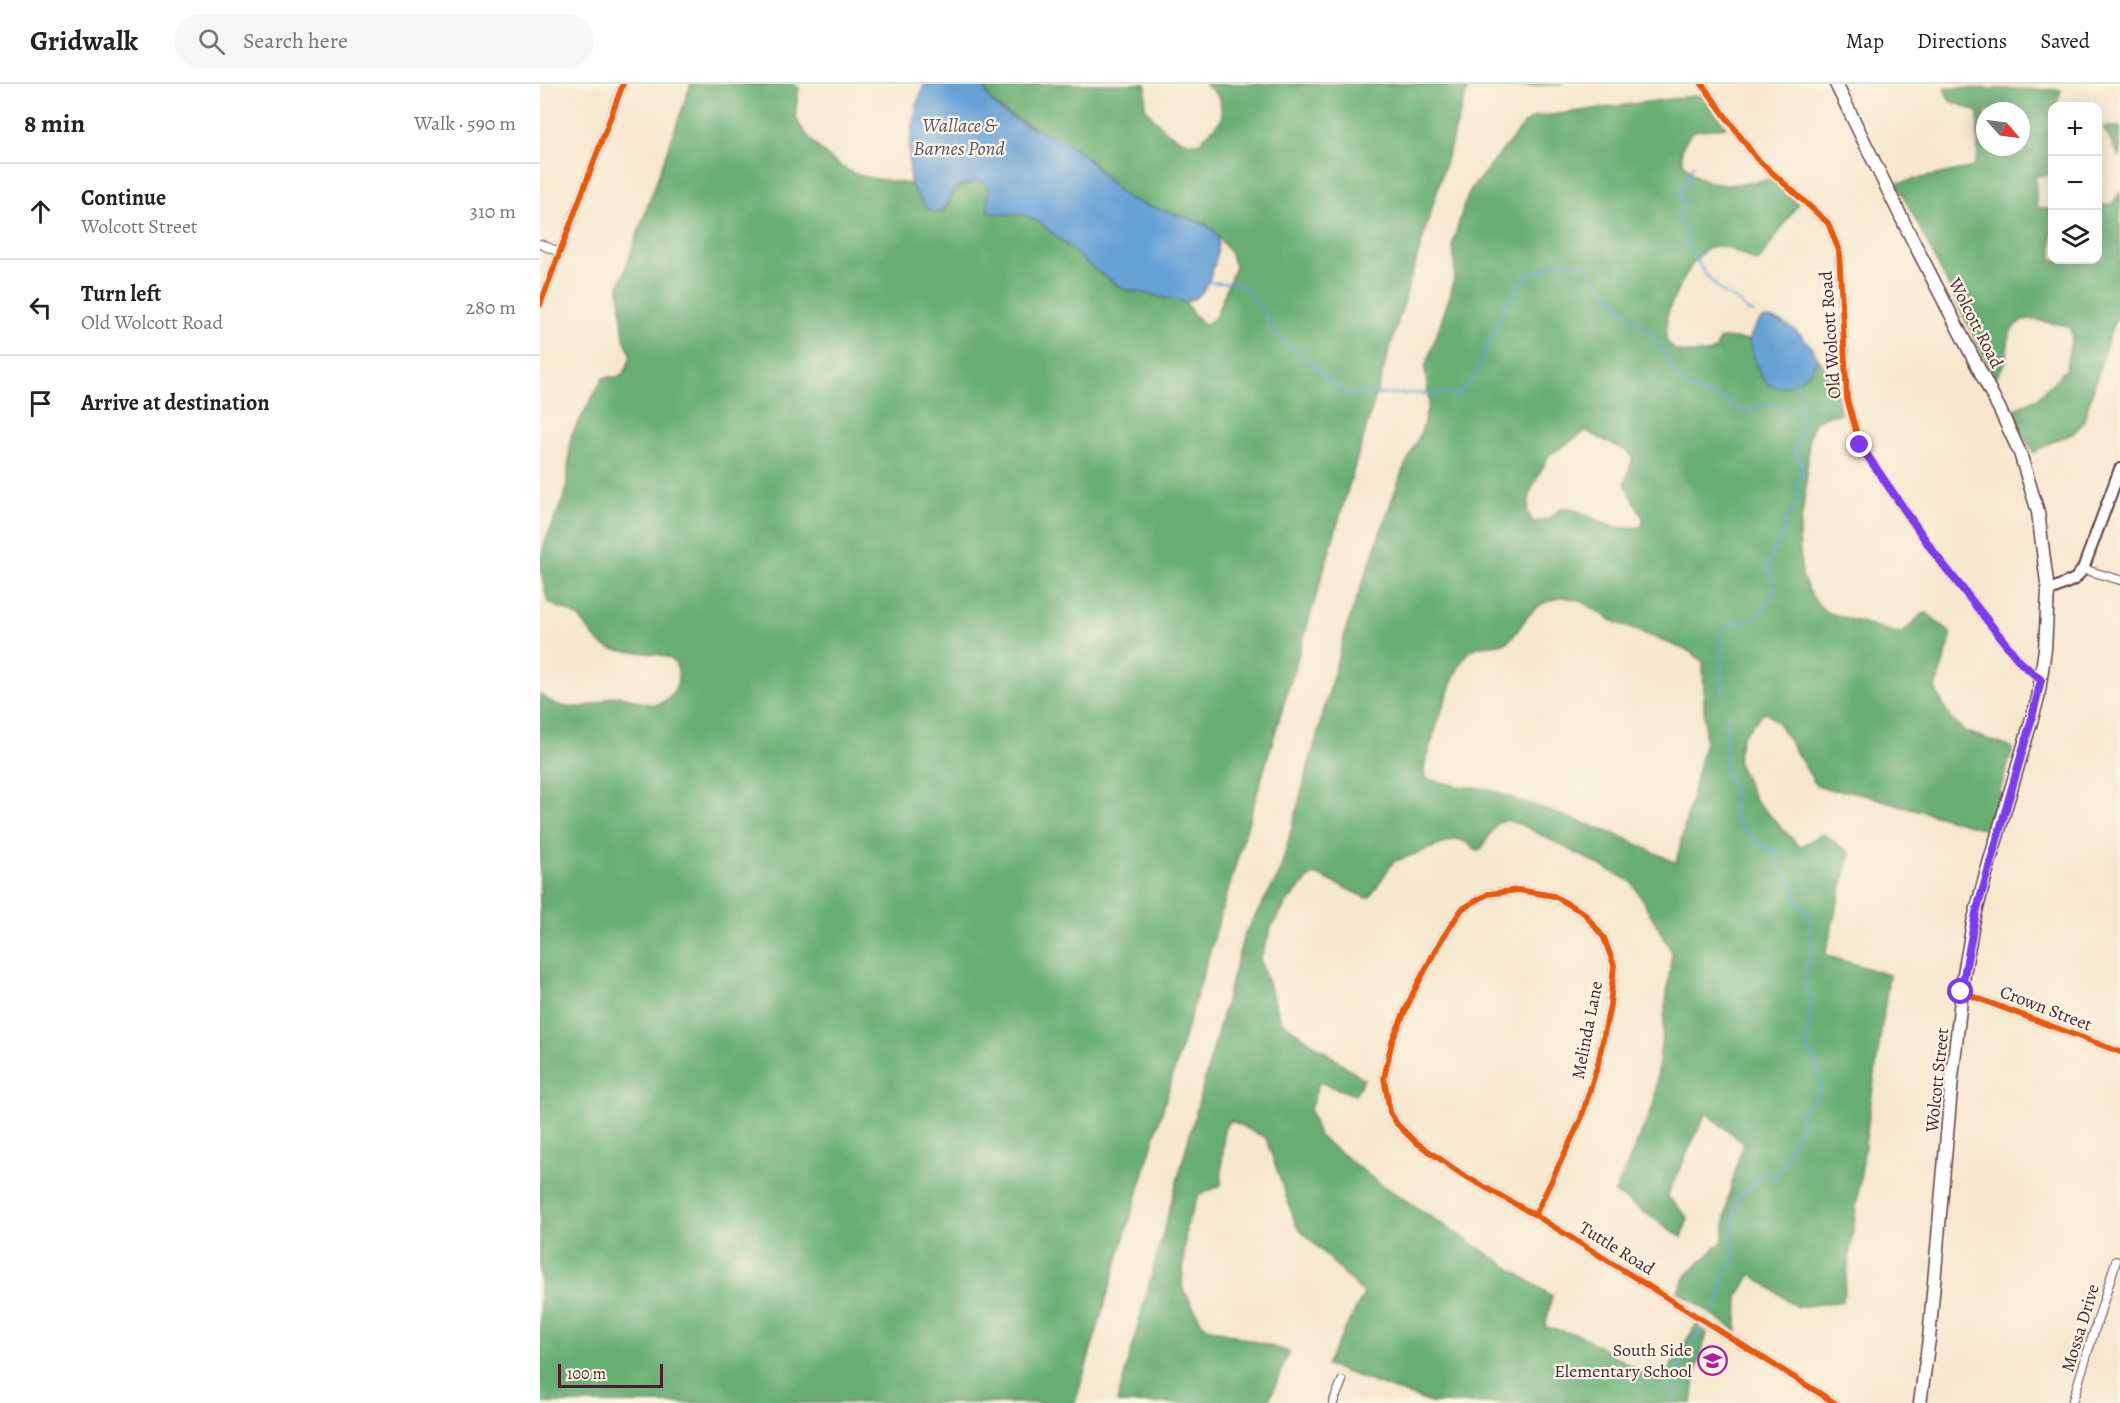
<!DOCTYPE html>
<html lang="en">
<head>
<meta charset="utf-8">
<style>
	body { margin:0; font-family:Alegreya,serif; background:#f6f6f6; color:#222 }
	.controls { position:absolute; right:18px; top:18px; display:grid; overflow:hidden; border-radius:12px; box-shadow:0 3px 15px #0003 }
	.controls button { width:54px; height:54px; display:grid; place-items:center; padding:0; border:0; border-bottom:2px solid #e0e0e0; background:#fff; color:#222; font:30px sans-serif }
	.compass { position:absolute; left:1436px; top:18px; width:54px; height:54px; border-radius:50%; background:#fff; box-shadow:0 3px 15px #0003; rotate:118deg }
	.scale { position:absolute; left:18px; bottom:15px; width:105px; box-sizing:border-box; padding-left:6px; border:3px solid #4a1f2b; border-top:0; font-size:16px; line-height:21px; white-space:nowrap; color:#4a1f2b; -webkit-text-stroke:4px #fcf5e5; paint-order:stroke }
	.stop { position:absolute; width:18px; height:18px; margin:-14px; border:4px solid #7c3aed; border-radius:50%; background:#fff }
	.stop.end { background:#7c3aed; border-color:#fff; box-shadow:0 2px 6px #0008 }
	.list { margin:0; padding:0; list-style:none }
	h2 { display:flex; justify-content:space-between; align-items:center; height:78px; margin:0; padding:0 24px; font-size:26px }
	h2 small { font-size:20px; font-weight:400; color:#767676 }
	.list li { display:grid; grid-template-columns:39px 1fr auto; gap:18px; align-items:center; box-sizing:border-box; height:96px; padding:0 24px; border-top:2px solid #e0e0e0 }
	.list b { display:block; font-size:22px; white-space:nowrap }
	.list p { margin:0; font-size:20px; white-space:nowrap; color:#767676 }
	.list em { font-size:20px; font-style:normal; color:#767676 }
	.icon { flex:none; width:33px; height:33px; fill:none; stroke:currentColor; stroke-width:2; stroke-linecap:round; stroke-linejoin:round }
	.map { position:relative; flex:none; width:1580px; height:1319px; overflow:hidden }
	header { display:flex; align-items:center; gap:36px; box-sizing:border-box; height:84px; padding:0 30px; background:#fff; border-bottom:2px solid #e0e0e0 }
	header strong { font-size:28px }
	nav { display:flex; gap:33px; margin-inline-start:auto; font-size:21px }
	.search { width:420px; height:54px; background:#f6f6f6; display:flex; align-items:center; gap:15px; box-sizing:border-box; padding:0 21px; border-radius:33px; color:#767676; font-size:22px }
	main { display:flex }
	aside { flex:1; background:#fff }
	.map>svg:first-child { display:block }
	.forest { fill:#68ae73; stroke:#59664f; stroke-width:1.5; fill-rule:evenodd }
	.water { fill:#66a1d6; stroke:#586080; stroke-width:1.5 }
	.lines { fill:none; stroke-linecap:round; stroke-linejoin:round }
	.stream { stroke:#66a1d6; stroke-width:2 }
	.street-casing { stroke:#643d44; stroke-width:10 }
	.secondary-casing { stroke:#643d44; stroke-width:14 }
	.primary-casing { stroke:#643d44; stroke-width:15 }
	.street { stroke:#fff; stroke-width:8 }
	.secondary { stroke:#fff; stroke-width:10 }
	.primary { stroke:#fff; stroke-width:12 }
	.cycleway-casing { stroke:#fcf5e5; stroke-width:10 }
	.cycleway { stroke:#e8590c; stroke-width:6 }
	.route { stroke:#7c3aed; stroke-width:8 }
	.labels { text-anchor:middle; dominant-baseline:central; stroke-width:4.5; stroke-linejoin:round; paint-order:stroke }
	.street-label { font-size:18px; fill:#4a1f2b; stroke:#fcf5e5 }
	.poi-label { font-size:18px; fill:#4a1f2b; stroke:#fcf5e5; text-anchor:end }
	.water-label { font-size:20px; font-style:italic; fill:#55536f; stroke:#fcf5e5 }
</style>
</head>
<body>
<header>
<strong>Gridwalk</strong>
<div class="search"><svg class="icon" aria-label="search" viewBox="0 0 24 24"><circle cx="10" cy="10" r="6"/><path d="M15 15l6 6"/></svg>Search here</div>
<nav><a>Map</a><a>Directions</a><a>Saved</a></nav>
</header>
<main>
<aside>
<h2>8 min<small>Walk · 590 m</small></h2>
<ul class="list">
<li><svg class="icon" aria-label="ahead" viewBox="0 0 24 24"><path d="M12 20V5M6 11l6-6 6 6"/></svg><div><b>Continue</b><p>Wolcott Street</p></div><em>310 m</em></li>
<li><svg class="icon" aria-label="left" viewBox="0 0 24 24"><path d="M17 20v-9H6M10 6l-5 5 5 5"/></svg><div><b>Turn left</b><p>Old Wolcott Road</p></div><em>280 m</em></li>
<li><svg class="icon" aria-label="arrive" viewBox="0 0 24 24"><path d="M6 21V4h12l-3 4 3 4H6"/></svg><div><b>Arrive at destination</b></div></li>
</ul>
</aside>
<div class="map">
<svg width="1580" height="1319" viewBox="0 0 1580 1319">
	<rect width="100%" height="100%" fill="#fcf5e5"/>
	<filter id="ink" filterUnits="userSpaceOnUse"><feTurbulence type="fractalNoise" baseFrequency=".0167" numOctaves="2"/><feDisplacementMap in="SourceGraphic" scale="12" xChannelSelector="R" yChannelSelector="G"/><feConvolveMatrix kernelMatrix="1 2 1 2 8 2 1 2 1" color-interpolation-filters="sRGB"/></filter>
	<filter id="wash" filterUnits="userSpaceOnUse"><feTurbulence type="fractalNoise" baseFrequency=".008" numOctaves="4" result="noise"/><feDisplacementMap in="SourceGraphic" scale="24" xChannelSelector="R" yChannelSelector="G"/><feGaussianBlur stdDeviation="1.35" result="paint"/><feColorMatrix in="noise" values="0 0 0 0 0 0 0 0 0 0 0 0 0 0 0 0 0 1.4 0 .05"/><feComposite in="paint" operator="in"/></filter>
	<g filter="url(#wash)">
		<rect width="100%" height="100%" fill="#f6e8cf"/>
		<g class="forest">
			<path d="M151 0H253L259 4C258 12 255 24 256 32 258 42 268 52 274 59 307 95 324 93 370 100L376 110 407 124C415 101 419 102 442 95L449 102 448 126 451 129 484 131 498 137 554 185 584 205 645 218 653 230 665 241 675 234 695 183 691 170 676 150 666 140 612 124 588 114 576 104 553 79 533 63 467 30 450 16 443 0H606L605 24C619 42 634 59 659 59L682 35 680 14 665 0H1022L928 3 535 1319H0V610C17 625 35 626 56 620 61 619 66 614 72 613 95 608 111 634 131 611 137 604 139 595 138 586 135 563 86 571 68 564 53 558 48 541 37 532 29 525 16 524 8 518L0 484V475L6 456 26 408 31 352 63 294C69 292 73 294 79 293 86 291 89 277 91 271L84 254 79 203Z"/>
			<path d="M1404 4 1521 6 1516 22H1512V90L1495 92 1497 124 1512 125V176H1558V122L1572 120 1580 109V226L1571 246 1543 339 1532 350 1509 359 1494 369 1477 341 1475 325 1497 314 1526 285 1532 251 1529 242 1489 235 1478 239 1470 248 1465 279 1455 294 1357 99 1434 83 1438 70V28L1409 16ZM1445 27H1481V63H1445Z"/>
			<path d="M1160 11 1186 43 1154 47C1151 50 1147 54 1145 58 1131 83 1163 99 1184 101 1199 101 1215 98 1230 95L1258 120 1218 178C1204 174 1191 161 1175 162 1156 163 1131 216 1127 233 1126 240 1127 249 1126 256L1135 266 1145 269H1169L1176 265 1179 256 1183 254 1209 256C1212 269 1216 290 1227 299 1242 312 1276 289 1277 272L1296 301 1300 330 1282 333 1274 338 1269 355 1266 402 1259 453 1262 493 1275 517 1286 528 1357 549H1363L1382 530 1387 529 1410 549 1411 555 1395 605 1410 634 1424 647 1473 664 1448 746 1311 707 1288 706 1276 701 1239 640 1225 627 1202 652 1197 677 1215 716 1260 763 1283 750 1310 769 1285 871 1349 891 1303 1217 1257 1223 1211 1190 1198 1212 1197 1247 1138 1207 1147 1191 1183 1157 1188 1114 1203 1059 1166 1029 1127 1112 1148 1134 1142 1153 1075 1109 1114 1020 1132 868 1092 798 982 741 966 736 957 739 941 765 937 767 926 758 916 755 853 778 830 813 826 814 778 791 771 792 748 817 732 841 720 876 741 937 824 995 815 1011 779 998 770 1026 779 1052 836 1097 1012 1212 1005 1243 1040 1251 1120 1300 1156 1241 1167 1249 1156 1287 1152 1319H891L786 1281 824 1210 756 1141 726 1054 690 1036 684 1045 681 1101 658 1112 646 1143 642 1203 664 1242 749 1268 728 1319H577L704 851 739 791 806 545 862 388 882 346 889 318 885 284 911 209 915 190 913 159 924 121 931 105 986 38 995 33ZM1046 347 1089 368 1093 373 1085 400 1103 434 1102 443 1084 444 1070 442 1032 424H1022L1006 436 993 438 987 428 991 406 1009 371ZM1023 513 1040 516 1073 537 1151 568 1163 578 1165 657 1136 779 1080 752 947 705 917 702 887 695 884 689 885 678C893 655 913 582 929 568 940 558 958 563 968 557 973 554 977 547 980 543 994 523 1000 518 1023 513Z"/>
			<path d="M1563 43H1580V74Z"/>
		</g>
		<g class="water">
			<path d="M385 0H443C445 5 447 12 451 17 470 40 510 47 534 64 554 78 567 101 588 114 606 125 668 135 676 149 683 161 670 200 661 209 656 214 651 216 645 218L584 205 554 185 498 137 484 131 451 129 448 126 449 102 442 96 418 102 413 107 403 128H394L387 125 370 100 369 64 378 16Z"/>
			<path d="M1229 234C1249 238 1267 254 1277 272 1276 290 1243 312 1227 299 1218 291 1212 268 1209 256L1215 242 1222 235Z"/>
		</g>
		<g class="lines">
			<g class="stream">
				<path d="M1154 81 1148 89 1149 99 1143 102 1139 109 1141 115 1144 117 1143 125 1136 132 1147 147 1146 160 1166 191 1183 209 1201 219 1206 226 1214 229"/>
				<path d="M667 198 697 200 707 206 726 231 728 242 806 311 890 309 919 310 934 294 969 213 988 190 1000 188 1010 180 1032 178 1049 180 1052 190 1091 235 1104 242 1126 272 1137 292 1144 300 1153 306 1185 316 1200 328 1225 320 1249 325 1260 324"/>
				<path d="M1184 610 1181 587 1183 568 1180 550 1190 539 1214 536 1232 513 1236 503C1233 497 1228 490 1228 483 1228 477 1239 454 1244 451L1245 437 1257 421 1258 414 1257 404 1262 380 1254 364 1263 347 1264 340 1256 295"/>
				<path d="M1170 1231 1179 1219 1183 1192 1190 1185 1195 1174 1194 1165 1191 1156 1199 1110 1209 1105 1222 1089 1225 1088 1232 1094H1235L1250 1066 1251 1058 1261 1044 1260 1030 1263 1025 1276 1014 1282 1001 1274 973 1269 968 1266 962 1272 916 1271 912 1264 907 1267 894 1266 884 1272 869 1269 847 1272 834 1259 821 1255 814 1254 800 1246 792 1236 775V768L1233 765 1221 762 1196 738 1192 723 1195 708 1185 685 1187 632"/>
				<path d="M1136 1319C1128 1300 1151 1261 1161 1244"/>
			</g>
		</g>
	</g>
	<g filter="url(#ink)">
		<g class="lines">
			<defs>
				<g id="street">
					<path d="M1162 0 1216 74 1288 139 1299 167 1307 315 1320 361 1395 470 1480 578 1501 596"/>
					<path d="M0 160 19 168"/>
					<path d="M0 221 83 0"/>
					<path d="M1543 485 1580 496"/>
					<path d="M1421 908 1580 968"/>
					<path d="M995 1131 1041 1035 1058 980 1070 921 1074 881 1064 854 1044 829 1014 812 978 806 948 810 922 825 900 858 874 907 852 957 844 994 850 1028 857 1040 874 1057 923 1091 995 1131 1295 1319"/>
					<path d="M793 1319 802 1297"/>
					<path d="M1532 1319 1576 1177"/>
				</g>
				<path id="secondary" d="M1508 507 1535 495 1543 485 1580 385"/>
				<path id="primary" d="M1296 0 1367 145 1460 326 1480 369 1498 428 1508 507 1505 565 1498 614 1446 790 1433 839 1424 890 1412 994 1389 1255 1380 1319"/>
			</defs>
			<use href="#street" class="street-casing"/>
			<use href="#secondary" class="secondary-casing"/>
			<use href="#primary" class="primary-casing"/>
			<use href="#street" class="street"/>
			<use href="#secondary" class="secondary"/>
			<use href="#primary" class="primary"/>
			<defs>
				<g id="cycleway">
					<path d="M1162 0 1216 74 1288 139 1299 167 1307 315 1320 361 1395 470 1480 578 1501 596"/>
					<path d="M0 221 83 0"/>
					<path d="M1421 908 1580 968"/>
					<path d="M995 1131 1041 1035 1058 980 1070 921 1074 881 1064 854 1044 829 1014 812 978 806 948 810 922 825 900 858 874 907 852 957 844 994 850 1028 857 1040 874 1057 923 1091 995 1131 1295 1319"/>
				</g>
			</defs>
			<use href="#cycleway" class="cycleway-casing"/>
			<use href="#cycleway" class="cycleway"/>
		</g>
	</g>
	<g class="lines" filter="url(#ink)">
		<path class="route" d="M1320 361 1395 470 1480 578 1501 596 1492 634 1436 829 1421 908"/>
	</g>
	<defs>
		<symbol id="school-ring" viewBox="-11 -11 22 22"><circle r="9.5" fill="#fcf5e5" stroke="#b5179e" stroke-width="1.5"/><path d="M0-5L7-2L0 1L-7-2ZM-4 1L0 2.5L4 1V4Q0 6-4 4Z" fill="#b5179e"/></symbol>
	</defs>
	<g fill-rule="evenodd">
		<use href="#school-ring" x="1156" y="1260" width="33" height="33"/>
	</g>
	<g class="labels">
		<g class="street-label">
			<text transform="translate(1436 239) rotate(63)">Wolcott Road</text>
			<text transform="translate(1290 251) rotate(-94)">Old Wolcott Road</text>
			<text transform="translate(1506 924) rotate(21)">Crown Street</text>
			<text transform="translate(1047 946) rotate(-79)">Melinda Lane</text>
			<text transform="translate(1397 996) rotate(-84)">Wolcott Street</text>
			<text transform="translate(1077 1164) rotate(32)">Tuttle Road</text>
			<text transform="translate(1540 1244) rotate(-73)">Mossa Drive</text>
		</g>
		<g class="poi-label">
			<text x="1152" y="1266">South Side<tspan x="1152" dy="21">Elementary School</tspan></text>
		</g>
		<g class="water-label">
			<text x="419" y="41">Wallace &amp;<tspan x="419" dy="23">Barnes Pond</tspan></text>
		</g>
	</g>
</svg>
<div class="controls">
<button>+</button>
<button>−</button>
<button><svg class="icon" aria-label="layers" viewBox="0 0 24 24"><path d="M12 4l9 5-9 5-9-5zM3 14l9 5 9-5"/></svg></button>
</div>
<svg class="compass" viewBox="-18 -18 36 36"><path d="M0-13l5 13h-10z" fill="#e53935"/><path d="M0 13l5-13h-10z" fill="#767676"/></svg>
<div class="scale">100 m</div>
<div class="stop" style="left:1421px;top:908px"></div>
<div class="stop end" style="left:1320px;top:361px"></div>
</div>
</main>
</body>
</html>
